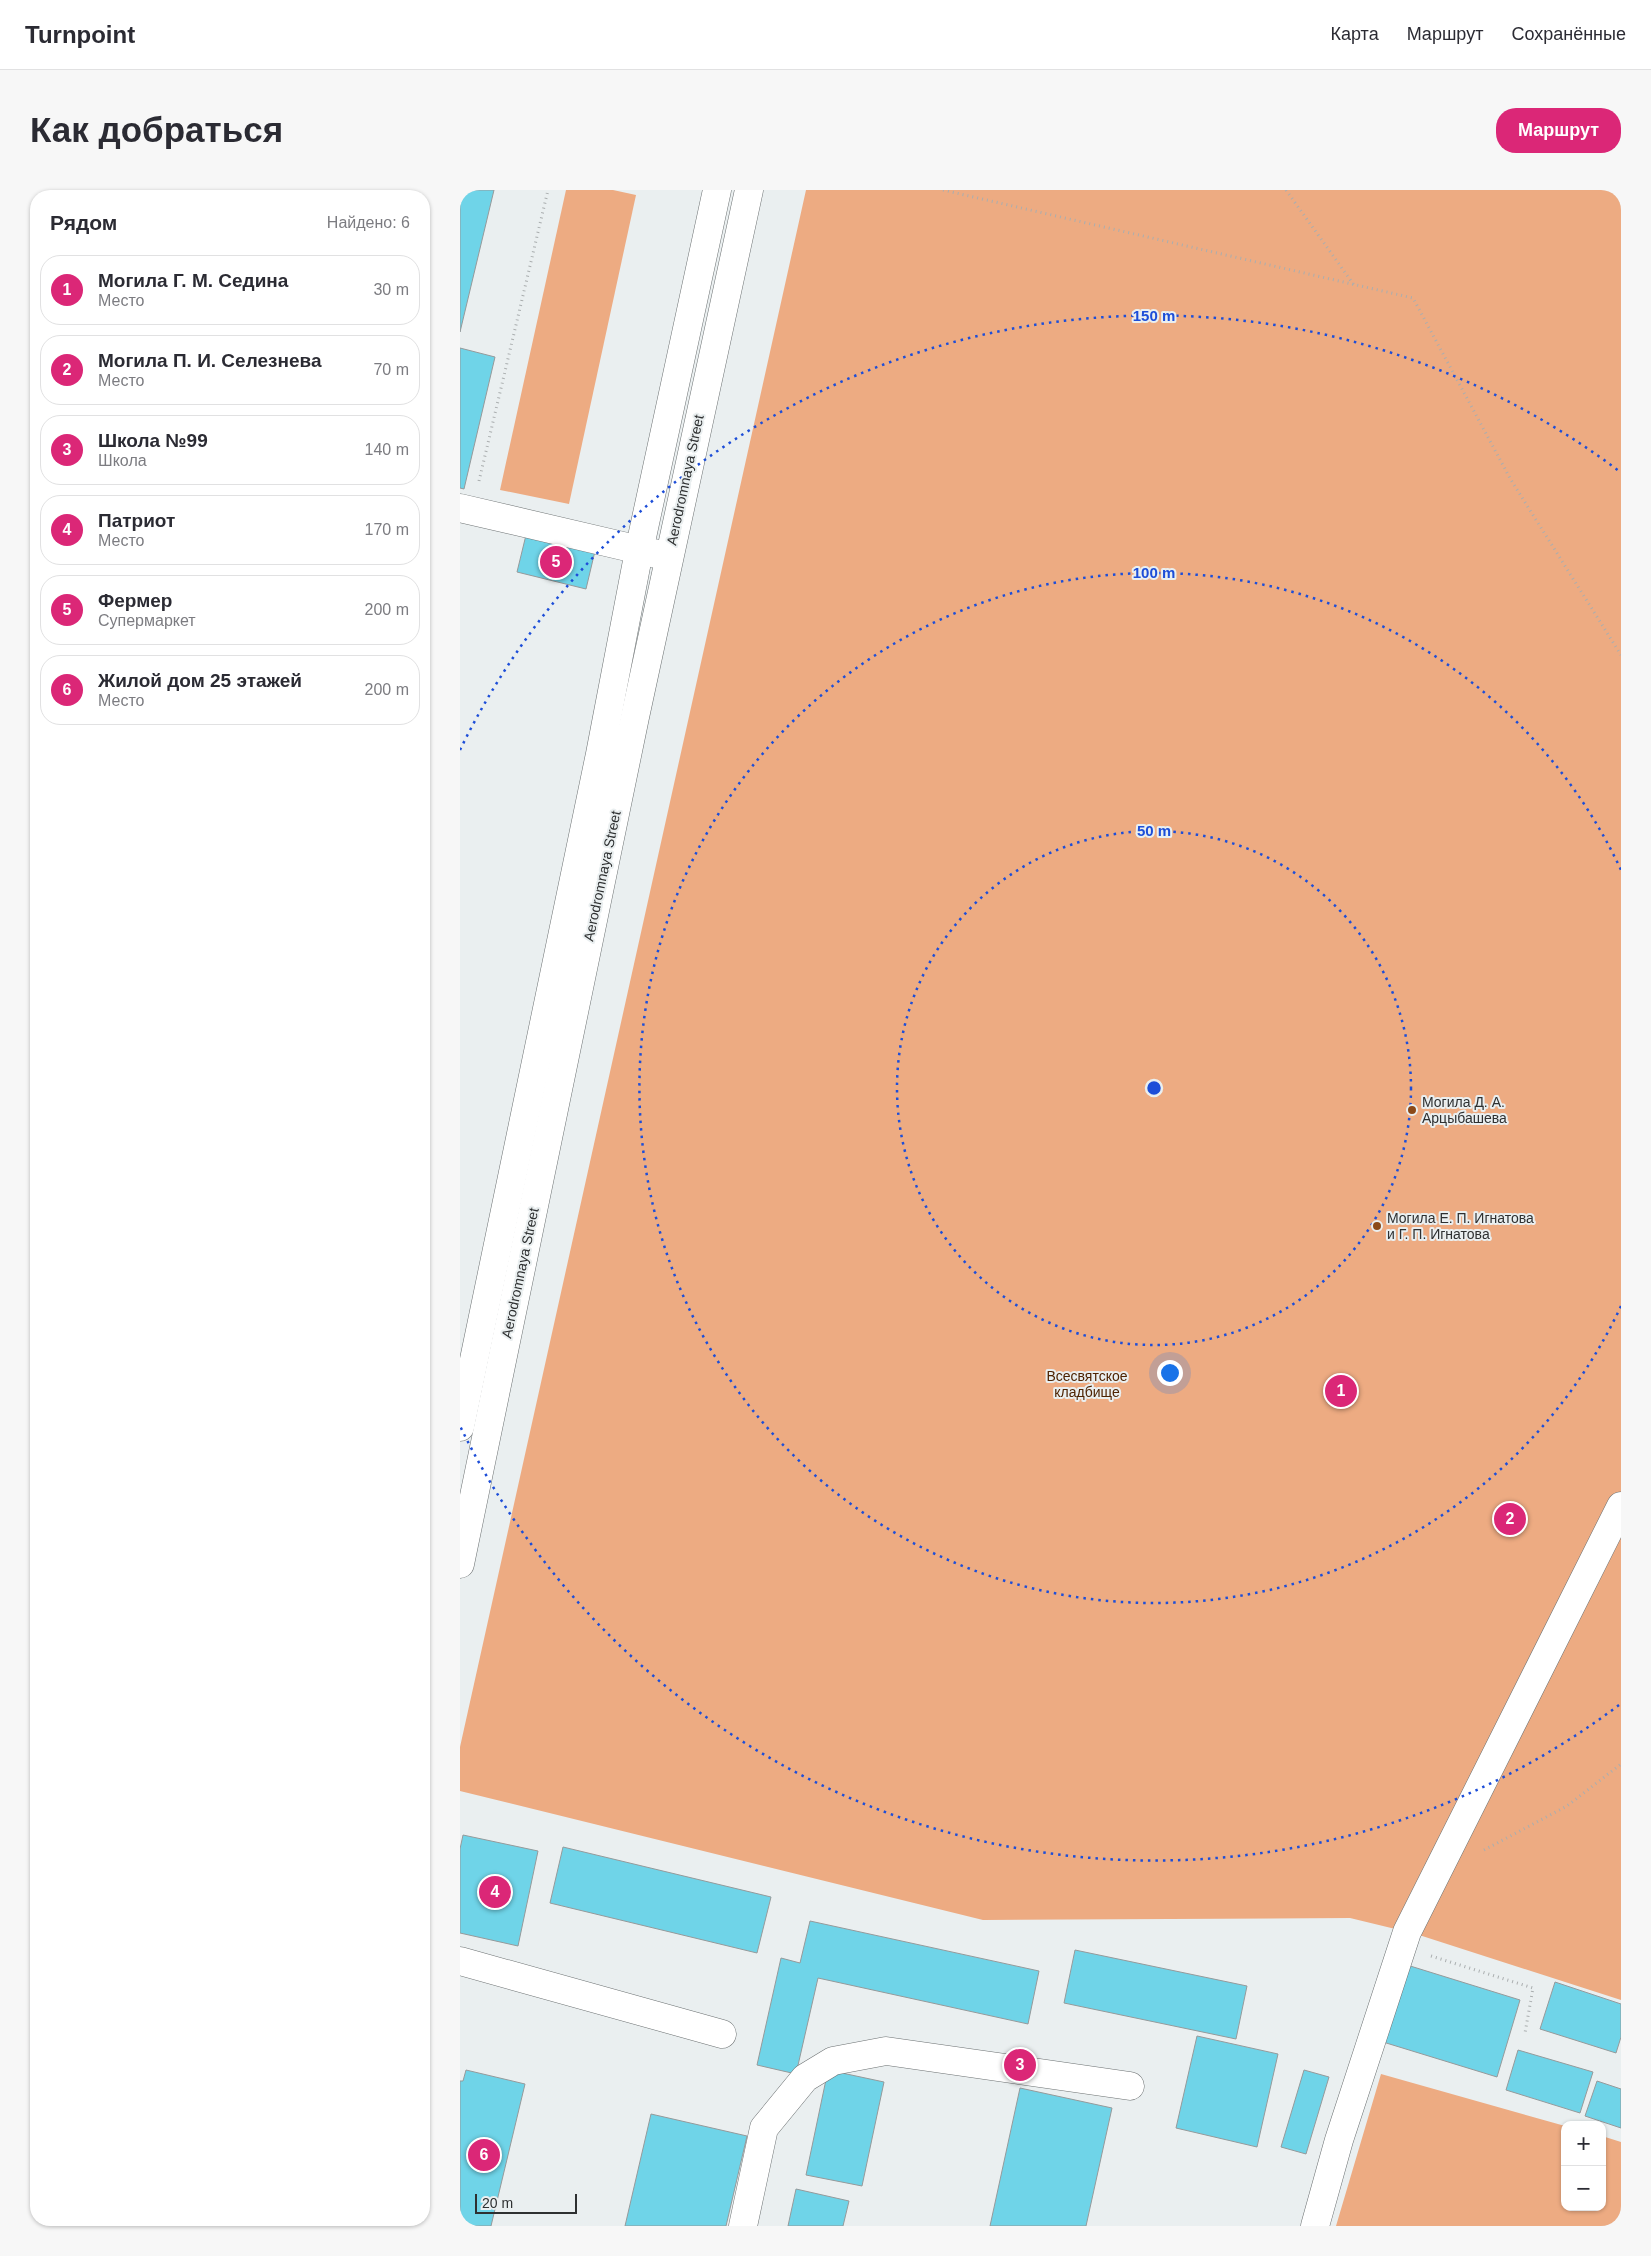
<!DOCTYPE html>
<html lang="ru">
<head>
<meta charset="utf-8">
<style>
	body { margin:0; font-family:Arial,sans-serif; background:#f7f7f7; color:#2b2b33 }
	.controls { position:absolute; right:15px; bottom:15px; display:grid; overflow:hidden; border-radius:10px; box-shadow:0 1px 4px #0004 }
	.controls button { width:45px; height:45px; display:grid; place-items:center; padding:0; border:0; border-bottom:1px solid #e1e1e2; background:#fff; color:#2b2b33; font:25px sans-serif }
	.scale { position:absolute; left:15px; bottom:12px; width:102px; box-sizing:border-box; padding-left:5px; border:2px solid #2e3031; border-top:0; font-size:14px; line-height:18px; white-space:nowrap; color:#2e3031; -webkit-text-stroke:4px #eaeff0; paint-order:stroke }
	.you { position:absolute; left:709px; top:1182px; width:18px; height:18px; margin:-12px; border:4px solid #fff; border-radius:50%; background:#1a73e8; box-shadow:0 0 0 8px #1a73e833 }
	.badge { display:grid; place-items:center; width:32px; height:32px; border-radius:50%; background:#db2777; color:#fff; font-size:16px; font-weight:700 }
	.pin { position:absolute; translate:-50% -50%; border:2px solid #fff; box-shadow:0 1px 5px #0006 }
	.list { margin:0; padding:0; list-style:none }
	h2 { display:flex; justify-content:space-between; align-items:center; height:65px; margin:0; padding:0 20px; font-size:21px }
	h2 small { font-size:16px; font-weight:400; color:#7c7c81 }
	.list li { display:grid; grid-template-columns:32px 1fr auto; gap:15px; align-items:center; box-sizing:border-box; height:70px; margin:0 10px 10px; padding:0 10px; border:1px solid #e1e1e2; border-radius:20px }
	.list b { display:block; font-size:19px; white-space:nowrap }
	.list p { margin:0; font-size:16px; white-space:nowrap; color:#7c7c81 }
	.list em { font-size:16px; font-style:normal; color:#7c7c81 }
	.map { position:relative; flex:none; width:1161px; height:2036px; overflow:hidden; border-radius:20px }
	header { display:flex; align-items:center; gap:30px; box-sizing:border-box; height:70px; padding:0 25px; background:#fff; border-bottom:1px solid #e1e1e2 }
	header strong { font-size:24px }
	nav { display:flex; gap:28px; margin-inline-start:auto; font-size:18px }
	.intro { display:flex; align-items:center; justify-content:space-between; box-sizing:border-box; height:120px; padding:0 30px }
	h1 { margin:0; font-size:35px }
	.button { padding:12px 22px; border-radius:20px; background:#db2777; color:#fff; font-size:18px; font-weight:700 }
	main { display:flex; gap:30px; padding:0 30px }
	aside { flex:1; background:#fff; border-radius:20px; box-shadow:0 1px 4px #0004 }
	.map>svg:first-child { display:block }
	.green { fill:#edab82 }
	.building { fill:#6fd4e8; stroke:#959a9b }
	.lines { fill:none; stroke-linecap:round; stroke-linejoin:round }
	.minor-casing { stroke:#6c7172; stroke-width:29 }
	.path { stroke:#aaaeaf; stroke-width:3; stroke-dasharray:1 4; stroke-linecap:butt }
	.minor { stroke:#fff; stroke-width:28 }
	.ring { fill:none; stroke:#1d4ed8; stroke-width:2.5; stroke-dasharray:2.5 5 }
	.poi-dot { fill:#8b4918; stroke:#eaeff0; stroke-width:2 }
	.labels { text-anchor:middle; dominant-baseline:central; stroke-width:4; stroke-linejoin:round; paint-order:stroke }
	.street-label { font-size:14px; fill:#2e3031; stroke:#eaeff0 }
	.poi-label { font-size:14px; fill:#2e3031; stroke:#eaeff0; text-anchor:start }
	.park-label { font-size:14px; fill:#4e2302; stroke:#eaeff0 }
	.centre { fill:#1d4ed8; stroke:#eaeff0; stroke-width:2.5 }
	.ring-label { font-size:15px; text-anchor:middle; font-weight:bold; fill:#1d4ed8; stroke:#eaeff0; stroke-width:4; stroke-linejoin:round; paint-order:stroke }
</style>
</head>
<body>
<header>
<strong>Turnpoint</strong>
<nav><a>Карта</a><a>Маршрут</a><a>Сохранённые</a></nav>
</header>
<div class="intro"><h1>Как добраться</h1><a class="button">Маршрут</a></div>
<main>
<aside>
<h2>Рядом<small>Найдено: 6</small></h2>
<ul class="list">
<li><span class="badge">1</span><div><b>Могила Г. М. Седина</b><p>Место</p></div><em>30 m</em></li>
<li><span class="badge">2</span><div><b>Могила П. И. Селезнева</b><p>Место</p></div><em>70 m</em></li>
<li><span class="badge">3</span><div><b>Школа №99</b><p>Школа</p></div><em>140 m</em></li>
<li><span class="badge">4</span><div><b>Патриот</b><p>Место</p></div><em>170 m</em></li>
<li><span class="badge">5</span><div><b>Фермер</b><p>Супермаркет</p></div><em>200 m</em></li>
<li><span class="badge">6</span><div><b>Жилой дом 25 этажей</b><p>Место</p></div><em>200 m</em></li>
</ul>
</aside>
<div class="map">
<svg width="1161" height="2036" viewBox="0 0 1161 2036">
	<rect width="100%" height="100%" fill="#eaeff0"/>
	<g class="green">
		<path d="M106 0H153L176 5 109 314 40 300Z"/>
		<path d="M346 0H1161V1810L956 1744 890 1728 523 1730 0 1601V1557Z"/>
		<path d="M921 1884 1105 1936V2017H1142V1946L1161 1952V2036H876Z"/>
	</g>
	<g class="building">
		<path d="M0 0H34L0 142Z"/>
		<path d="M0 158 35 167 4 299 0 298Z"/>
		<path d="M66 345 135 361 126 399 57 382Z"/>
		<path d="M3 1645 78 1661 58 1756 0 1743V1659Z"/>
		<path d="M103 1657 311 1707 297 1763 90 1713Z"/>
		<path d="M350 1731 579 1781 568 1834 358 1788 336 1884 297 1875 321 1768 340 1773Z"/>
		<path d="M615 1760 787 1796 776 1849 604 1813Z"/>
		<path d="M947 1775 1060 1810 1037 1887 923 1852Z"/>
		<path d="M1095 1792 1161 1814V1847L1156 1863 1080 1839Z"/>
		<path d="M737 1846 818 1864 797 1957 716 1938Z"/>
		<path d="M1058 1860 1133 1882 1120 1923 1046 1900Z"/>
		<path d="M6 1880 65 1894 31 2036H0V1891H3Z"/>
		<path d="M368 1880 424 1892 402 1996 346 1985Z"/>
		<path d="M844 1880 869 1887 846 1964 821 1957Z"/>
		<path d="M1137 1891 1161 1899V1938L1125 1926Z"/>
		<path d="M560 1898 652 1918 626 2036H530Z"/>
		<path d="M191 1924 287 1946 266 2036H165Z"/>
		<path d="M336 1999 389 2011 383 2036H328Z"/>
	</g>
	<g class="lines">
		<defs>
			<g id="minor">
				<path d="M0 318 197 364"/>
				<path d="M0 1237 140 564 179 361 257 0"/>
				<path d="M0 1374 175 527 289 0"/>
				<path d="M0 1771 262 1844"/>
				<path d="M283 2036 304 1938 345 1888 373 1871 426 1861 670 1896"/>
				<path d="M855 2036 879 1950 947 1742 1161 1316"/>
			</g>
		</defs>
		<use href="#minor" class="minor-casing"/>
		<g class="path">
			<path d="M483 0 953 108 1051 290 1161 465"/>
			<path d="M826 0 894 95"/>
			<path d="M19 291 88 0"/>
			<path d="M1024 1660 1107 1616 1161 1574"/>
			<path d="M971 1766 1073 1798 1065 1843"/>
		</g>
		<use href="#minor" class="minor"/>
	</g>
	<g class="ring">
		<circle cx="694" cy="898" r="257"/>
		<path d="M1161 1116A515 515 0 1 1 1161 680"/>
		<path d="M1159 1515A772 772 0 0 1 0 1236M0 560A772 772 0 0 1 1159 281"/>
	</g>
	<g class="poi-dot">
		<circle cx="952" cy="920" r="5"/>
		<circle cx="917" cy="1036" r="5"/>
	</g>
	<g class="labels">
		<g class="street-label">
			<text transform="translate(225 290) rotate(-78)">Aerodromnaya Street</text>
			<text transform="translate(142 686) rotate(-78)">Aerodromnaya Street</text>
			<text transform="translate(60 1083) rotate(-78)">Aerodromnaya Street</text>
		</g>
		<g class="poi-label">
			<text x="962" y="912">Могила Д. А.<tspan x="962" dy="16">Арцыбашева</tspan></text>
			<text x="927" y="1028">Могила Е. П. Игнатова<tspan x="927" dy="16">и Г. П. Игнатова</tspan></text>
		</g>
		<g class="park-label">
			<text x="627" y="1186">Всесвятское<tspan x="627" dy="16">кладбище</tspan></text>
		</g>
	</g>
	<circle cx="694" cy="898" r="8" class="centre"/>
	<g class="ring-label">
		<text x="694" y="131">150 m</text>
		<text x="694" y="388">100 m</text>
		<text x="694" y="646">50 m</text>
	</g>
</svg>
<div class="controls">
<button>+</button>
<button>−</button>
</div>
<div class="scale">20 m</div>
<div class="you"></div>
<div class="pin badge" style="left:881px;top:1201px">1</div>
<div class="pin badge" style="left:1050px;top:1329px">2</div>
<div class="pin badge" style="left:560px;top:1875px">3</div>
<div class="pin badge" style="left:35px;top:1702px">4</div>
<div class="pin badge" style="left:96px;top:372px">5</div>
<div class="pin badge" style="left:24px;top:1965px">6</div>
</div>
</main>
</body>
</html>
